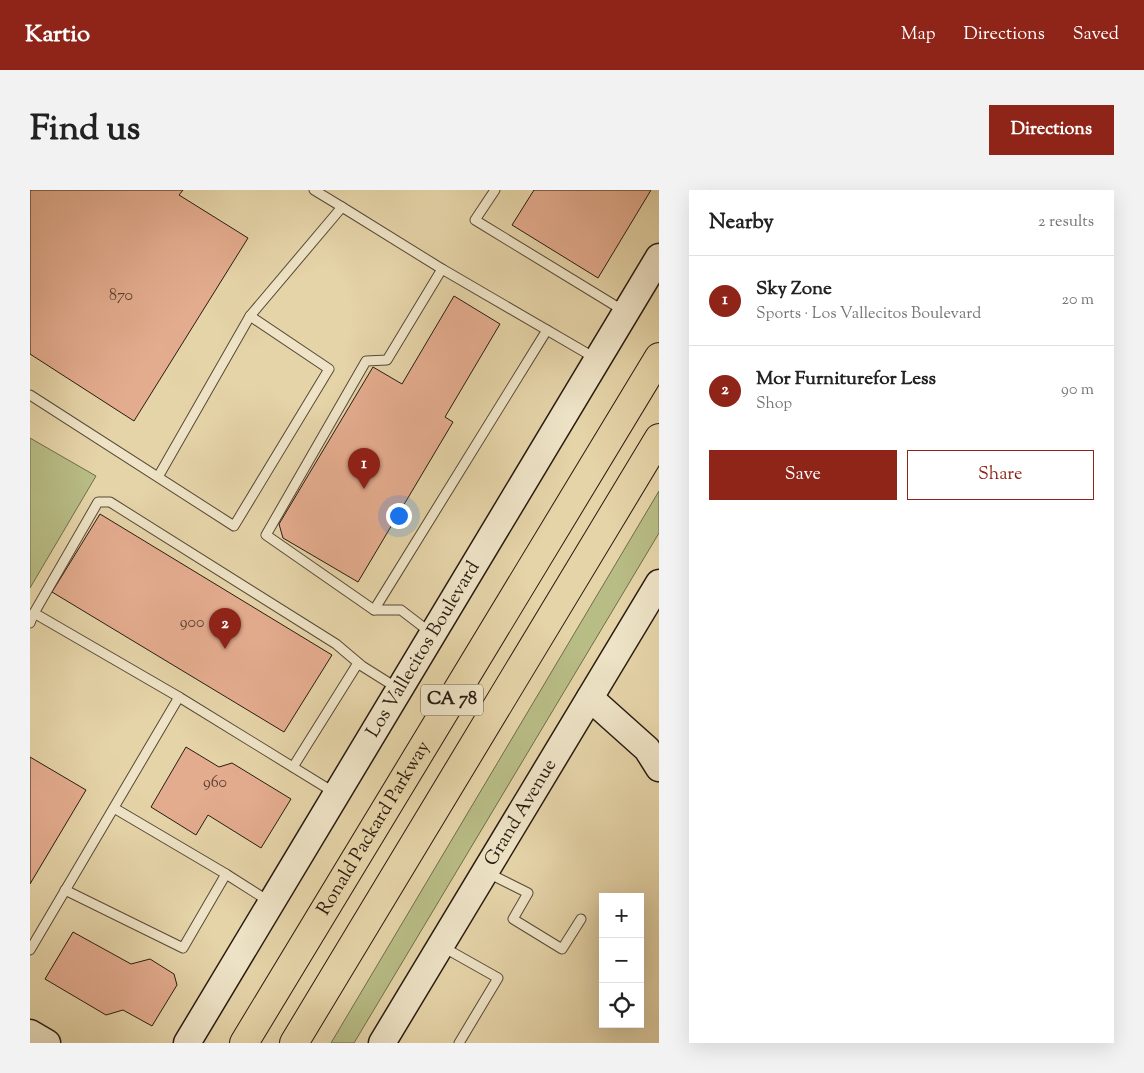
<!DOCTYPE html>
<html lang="en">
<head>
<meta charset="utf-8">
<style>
	body { margin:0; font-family:"Sorts Mill Goudy",serif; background:#f2f2f2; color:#222 }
	.controls { position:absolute; right:15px; bottom:15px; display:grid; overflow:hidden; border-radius:0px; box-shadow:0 5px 20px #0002 }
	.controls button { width:45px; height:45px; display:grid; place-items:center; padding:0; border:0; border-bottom:1px solid #e0e0e0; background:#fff; color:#222; font:25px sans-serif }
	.you { position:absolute; left:368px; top:325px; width:18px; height:18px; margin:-12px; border:4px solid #fff; border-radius:50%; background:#1a73e8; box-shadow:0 0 0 8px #1a73e833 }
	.badge { display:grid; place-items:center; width:32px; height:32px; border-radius:50%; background:#8f2418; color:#fff; font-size:16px; font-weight:700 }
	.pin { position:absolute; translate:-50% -41px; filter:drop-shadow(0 1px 2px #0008) }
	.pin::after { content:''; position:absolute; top:26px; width:18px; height:15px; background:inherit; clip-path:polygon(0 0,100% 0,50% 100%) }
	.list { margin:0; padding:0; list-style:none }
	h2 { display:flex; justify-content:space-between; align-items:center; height:65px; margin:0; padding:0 20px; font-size:21px }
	h2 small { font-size:16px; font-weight:400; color:#767676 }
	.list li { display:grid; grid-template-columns:32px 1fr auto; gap:15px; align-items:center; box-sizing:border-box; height:90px; padding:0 20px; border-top:1px solid #e0e0e0 }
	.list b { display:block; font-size:19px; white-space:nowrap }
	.list p { margin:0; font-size:16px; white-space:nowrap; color:#767676 }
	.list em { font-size:16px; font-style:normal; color:#767676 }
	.actions { display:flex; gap:10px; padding:15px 20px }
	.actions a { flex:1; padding:11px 0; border:1px solid #8f2418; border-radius:0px; text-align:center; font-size:18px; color:#8f2418 }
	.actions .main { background:#8f2418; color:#fff }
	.icon { flex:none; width:28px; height:28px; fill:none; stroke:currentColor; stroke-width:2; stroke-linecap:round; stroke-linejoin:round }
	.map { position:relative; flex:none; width:629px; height:853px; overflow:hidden; border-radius:0px }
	header { display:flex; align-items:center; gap:30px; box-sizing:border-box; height:70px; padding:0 25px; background:#8f2418; color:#fff }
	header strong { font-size:24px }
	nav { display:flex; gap:28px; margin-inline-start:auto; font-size:18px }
	.intro { display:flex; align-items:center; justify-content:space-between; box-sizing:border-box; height:120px; padding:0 30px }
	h1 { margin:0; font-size:35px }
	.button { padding:12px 22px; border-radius:0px; background:#8f2418; color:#fff; font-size:18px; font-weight:700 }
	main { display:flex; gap:30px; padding:0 30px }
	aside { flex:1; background:#fff; border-radius:0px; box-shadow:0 5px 20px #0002 }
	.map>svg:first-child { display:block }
	.green { fill:#b8bc85; stroke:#706c4b }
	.building { fill:#e4ac8f; stroke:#291b11 }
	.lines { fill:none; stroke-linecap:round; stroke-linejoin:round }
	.lane-casing { stroke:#584937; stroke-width:11 }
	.secondary-casing { stroke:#291b11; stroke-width:29 }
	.highway-casing { stroke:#291b11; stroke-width:30 }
	.lane { stroke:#eee3c6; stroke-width:9 }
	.secondary { stroke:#eee3c6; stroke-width:26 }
	.highway { stroke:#e5d4a8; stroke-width:28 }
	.labels { text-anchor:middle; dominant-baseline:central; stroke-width:4; stroke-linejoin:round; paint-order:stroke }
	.number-label { font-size:16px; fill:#583f30 }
	.shield { fill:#eee3c6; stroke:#645747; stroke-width:1 }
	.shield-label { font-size:18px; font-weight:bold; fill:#291b11 }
	.street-label { font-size:19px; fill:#291b11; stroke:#eee3c6 }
</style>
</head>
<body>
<header>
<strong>Kartio</strong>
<nav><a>Map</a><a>Directions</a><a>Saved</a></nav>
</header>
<div class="intro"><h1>Find us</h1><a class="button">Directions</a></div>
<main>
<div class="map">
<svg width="629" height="853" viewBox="0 0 629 853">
	<rect width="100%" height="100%" fill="#e5d4a8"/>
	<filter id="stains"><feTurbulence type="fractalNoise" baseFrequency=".004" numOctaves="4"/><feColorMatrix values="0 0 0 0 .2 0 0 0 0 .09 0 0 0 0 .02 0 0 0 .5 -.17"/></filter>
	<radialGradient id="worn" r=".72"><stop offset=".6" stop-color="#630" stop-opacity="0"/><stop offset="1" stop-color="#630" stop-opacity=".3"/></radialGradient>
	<g class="green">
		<path d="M0 248 66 286 0 398Z"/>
		<path d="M629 301V343L324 853H301Z"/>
	</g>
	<g class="building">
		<path d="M0 0H153L149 5 218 48 104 231 0 164Z"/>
		<path d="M504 0H621L568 88 482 35Z"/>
		<path d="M424 106 470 134 415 227 423 232 328 392 253 348 249 334 343 177 372 194Z"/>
		<path d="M70 324 302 465 254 542 22 402Z"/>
		<path d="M156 557 189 577 202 573 261 609 231 658 178 625 166 645 121 617Z"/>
		<path d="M0 567 56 600 0 694Z"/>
		<path d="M43 742 101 774 120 769 144 784 147 795 122 836 93 820 76 825 15 789Z"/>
	</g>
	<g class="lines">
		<defs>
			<g id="lane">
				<path d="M284 0 312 17"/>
				<path d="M465 0 445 30 594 121"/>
				<path d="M220 126 312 17 412 79 565 168"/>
				<path d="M0 205 204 336 299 179 220 126 128 287"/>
				<path d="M344 420 517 140"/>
				<path d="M4 423 68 312H80L306 454 332 476 367 498"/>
				<path d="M0 433 4 423 149 507"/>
				<path d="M401 443 371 420H344L236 345 336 171 357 170 412 79"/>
				<path d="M263 577 328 473"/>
				<path d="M84 618 196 684"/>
				<path d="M458 683 498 703 483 729 532 759 551 729"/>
				<path d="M35 700 153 758 196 684 240 712"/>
				<path d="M413 757 468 788 429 853"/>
				<path d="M0 760 149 507 305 603"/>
			</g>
			<g id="secondary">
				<path d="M560 508 617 559 629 578"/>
				<path d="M0 843 17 853"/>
				<path id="s1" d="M157 853 629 67"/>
				<path id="s2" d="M352 853 629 393"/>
			</g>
			<g id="highway">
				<path id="s3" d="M214 853 629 167"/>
				<path d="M264 853 629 248"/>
			</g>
		</defs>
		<use href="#lane" class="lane-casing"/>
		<use href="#secondary" class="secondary-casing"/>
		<use href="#highway" class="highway-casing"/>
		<use href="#lane" class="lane"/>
		<use href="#secondary" class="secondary"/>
		<use href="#highway" class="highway"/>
	</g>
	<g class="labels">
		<g class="number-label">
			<text x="91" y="106">870</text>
			<text x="162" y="433">900</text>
			<text x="185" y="593">960</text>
		</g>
		<rect class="shield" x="391" y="494.5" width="62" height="31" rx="4"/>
		<g class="shield-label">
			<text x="422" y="510">CA 78</text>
		</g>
		<g class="street-label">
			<text stroke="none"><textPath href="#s1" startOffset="459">Los Vallecitos Boulevard</textPath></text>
			<text stroke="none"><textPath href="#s2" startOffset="269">Grand Avenue</textPath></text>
			<text stroke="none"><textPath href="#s3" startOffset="251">Ronald Packard Parkway</textPath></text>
		</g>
	</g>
	<rect width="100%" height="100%" filter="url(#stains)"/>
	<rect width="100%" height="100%" fill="url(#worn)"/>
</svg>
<div class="controls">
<button>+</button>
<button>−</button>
<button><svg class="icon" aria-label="locate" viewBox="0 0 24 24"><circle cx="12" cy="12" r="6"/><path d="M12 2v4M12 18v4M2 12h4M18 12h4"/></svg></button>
</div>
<div class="you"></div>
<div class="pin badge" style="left:334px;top:299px">1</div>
<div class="pin badge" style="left:195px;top:459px">2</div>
</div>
<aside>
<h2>Nearby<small>2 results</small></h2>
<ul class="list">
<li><span class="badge">1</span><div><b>Sky Zone</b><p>Sports · Los Vallecitos Boulevard</p></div><em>20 m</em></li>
<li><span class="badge">2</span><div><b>Mor Furniturefor Less</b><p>Shop</p></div><em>90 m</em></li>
</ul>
<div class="actions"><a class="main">Save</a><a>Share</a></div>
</aside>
</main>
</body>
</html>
